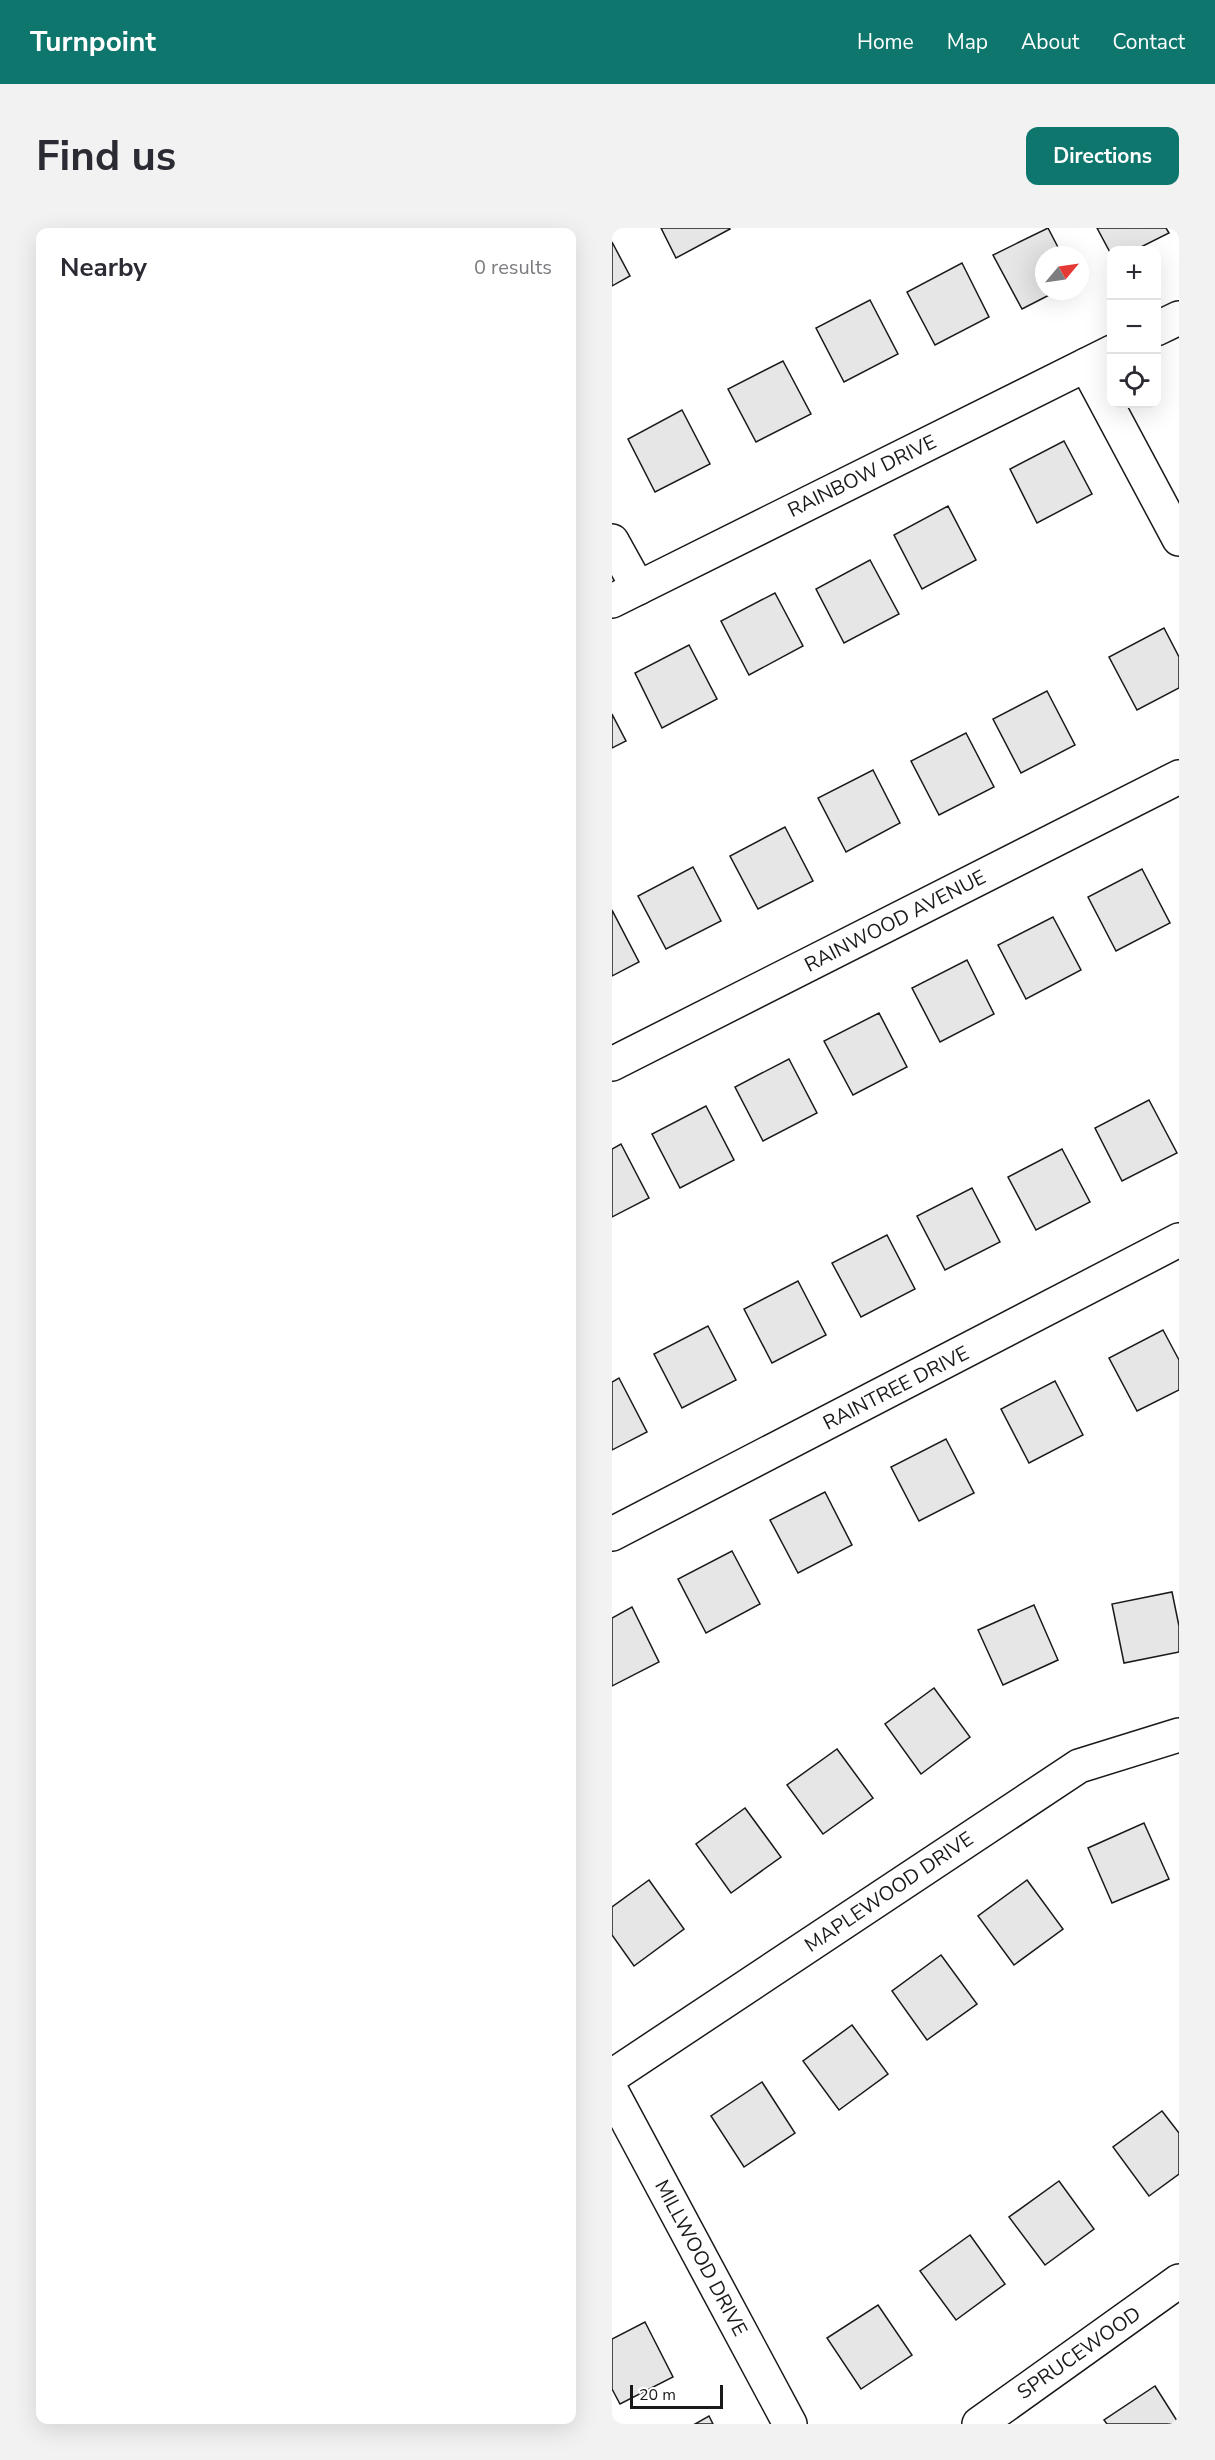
<!DOCTYPE html>
<html lang="en">
<head>
<meta charset="utf-8">
<style>
	body { margin:0; font-family:"Nunito Sans",sans-serif; background:#f2f2f3; color:#2b2b33 }
	.controls { position:absolute; right:18px; top:18px; display:grid; overflow:hidden; border-radius:12px; box-shadow:0 6px 24px #0002 }
	.controls button { width:54px; height:54px; display:grid; place-items:center; padding:0; border:0; border-bottom:2px solid #e1e1e2; background:#fff; color:#2b2b33; font:30px sans-serif }
	.compass { position:absolute; left:423px; top:18px; width:54px; height:54px; border-radius:50%; background:#fff; box-shadow:0 6px 24px #0002; rotate:61deg }
	.scale { position:absolute; left:18px; bottom:15px; width:93px; box-sizing:border-box; padding-left:6px; border:3px solid #1a1a1a; border-top:0; font-size:16px; line-height:21px; white-space:nowrap; color:#1a1a1a; -webkit-text-stroke:4px #fff; paint-order:stroke }
	.list { margin:0; padding:0; list-style:none }
	h2 { display:flex; justify-content:space-between; align-items:center; height:78px; margin:0; padding:0 24px; font-size:26px }
	h2 small { font-size:20px; font-weight:400; color:#7c7c81 }
	.icon { flex:none; width:33px; height:33px; fill:none; stroke:currentColor; stroke-width:2; stroke-linecap:round; stroke-linejoin:round }
	.map { position:relative; flex:none; width:567px; height:2196px; overflow:hidden; border-radius:12px }
	header { display:flex; align-items:center; gap:36px; box-sizing:border-box; height:84px; padding:0 30px; background:#0f766e; color:#fff }
	header strong { font-size:28px }
	nav { display:flex; gap:33px; margin-inline-start:auto; font-size:21px }
	.intro { display:flex; align-items:center; justify-content:space-between; box-sizing:border-box; height:144px; padding:0 36px }
	h1 { margin:0; font-size:42px }
	.button { padding:15px 27px; border-radius:12px; background:#0f766e; color:#fff; font-size:21px; font-weight:700 }
	main { display:flex; gap:36px; padding:0 36px }
	aside { flex:1; background:#fff; border-radius:12px; box-shadow:0 6px 24px #0002 }
	.map>svg:first-child { display:block }
	.building { fill:#e6e6e6; stroke:#1a1a1a; stroke-width:1.5 }
	.lines { fill:none; stroke-linecap:round; stroke-linejoin:round }
	.minor-casing { stroke:#1a1a1a; stroke-width:36 }
	.minor { stroke:#fff; stroke-width:33 }
	.labels { text-anchor:middle; dominant-baseline:central; stroke-width:4.5; stroke-linejoin:round; paint-order:stroke }
	.street-label { font-size:20px; fill:#1a1a1a; stroke:#fff }
</style>
</head>
<body>
<header>
<strong>Turnpoint</strong>
<nav><a>Home</a><a>Map</a><a>About</a><a>Contact</a></nav>
</header>
<div class="intro"><h1>Find us</h1><a class="button">Directions</a></div>
<main>
<aside>
<h2>Nearby<small>0 results</small></h2>
<ul class="list">
</ul>
</aside>
<div class="map">
<svg width="567" height="2196" viewBox="0 0 567 2196">
	<rect width="100%" height="100%" fill="#fff"/>
	<g class="building">
		<path d="M49 0H117L118 1 64 30Z"/>
		<path d="M436 0 450 27H432V63H445L410 81 381 27Z"/>
		<path d="M485 0H554L557 5 523 22H500V28Z"/>
		<path d="M0 14 18 48 0 58Z"/>
		<path d="M350 35 377 89 323 117 295 64Z"/>
		<path d="M258 72 286 126 232 154 204 100Z"/>
		<path d="M171 133 199 186 144 214 116 161Z"/>
		<path d="M70 182 98 236 43 264 16 211Z"/>
		<path d="M452 213 480 266 425 295 398 241Z"/>
		<path d="M336 278 364 332 310 361 282 307Z"/>
		<path d="M258 332 287 386 232 415 204 361Z"/>
		<path d="M163 365 191 418 137 447 109 393Z"/>
		<path d="M552 400 567 429V460L525 482 497 429Z"/>
		<path d="M77 417 105 471 50 500 23 445Z"/>
		<path d="M435 463 463 517 409 545 381 491Z"/>
		<path d="M0 486 14 513 0 520Z"/>
		<path d="M354 505 382 559 327 587 299 533Z"/>
		<path d="M261 542 288 595 234 624 206 570Z"/>
		<path d="M173 599 201 653 146 681 118 628Z"/>
		<path d="M81 639 109 693 54 721 26 668Z"/>
		<path d="M530 641 558 695 504 723 476 669Z"/>
		<path d="M0 682 27 734 0 748Z"/>
		<path d="M441 689 469 742 414 771 386 717Z"/>
		<path d="M355 732 382 786 328 814 300 760Z"/>
		<path d="M267 785 295 839 241 867 212 813Z"/>
		<path d="M177 831 205 885 151 913 123 859Z"/>
		<path d="M537 872 565 925 510 953 483 900Z"/>
		<path d="M94 878 122 932 68 960 40 906Z"/>
		<path d="M9 916 37 970 0 989V921Z"/>
		<path d="M450 921 478 974 424 1002 396 949Z"/>
		<path d="M360 960 388 1014 333 1042 305 988Z"/>
		<path d="M275 1007 303 1061 249 1089 220 1035Z"/>
		<path d="M186 1053 214 1107 160 1135 132 1081Z"/>
		<path d="M96 1098 124 1152 70 1180 42 1126Z"/>
		<path d="M551 1102 567 1132V1162L525 1183 497 1130Z"/>
		<path d="M7 1150 35 1204 0 1222V1154Z"/>
		<path d="M443 1153 471 1207 417 1235 389 1181Z"/>
		<path d="M334 1211 362 1265 307 1293 279 1239Z"/>
		<path d="M213 1264 240 1317 186 1345 158 1292Z"/>
		<path d="M120 1323 148 1376 94 1405 66 1351Z"/>
		<path d="M560 1364 567 1398V1424L512 1435 500 1376Z"/>
		<path d="M422 1377 446 1432 391 1457 366 1402Z"/>
		<path d="M20 1379 47 1434 0 1458V1390Z"/>
		<path d="M322 1460 358 1509 309 1546 273 1496Z"/>
		<path d="M225 1521 261 1570 211 1606 175 1557Z"/>
		<path d="M133 1580 169 1629 119 1665 84 1616Z"/>
		<path d="M532 1595 557 1651 500 1675 476 1620Z"/>
		<path d="M37 1652 72 1701 22 1738 0 1707V1679Z"/>
		<path d="M415 1652 451 1701 402 1737 366 1688Z"/>
		<path d="M329 1727 365 1776 315 1812 280 1763Z"/>
		<path d="M240 1797 276 1846 227 1882 191 1833Z"/>
		<path d="M150 1854 183 1905 132 1939 99 1888Z"/>
		<path d="M550 1883 567 1905V1946L537 1968 501 1919Z"/>
		<path d="M447 1953 482 2001 433 2037 397 1989Z"/>
		<path d="M358 2007 393 2056 344 2092 308 2043Z"/>
		<path d="M266 2077 300 2127 249 2161 215 2110Z"/>
		<path d="M33 2094 61 2149 8 2176 0 2161V2111Z"/>
		<path d="M543 2158 567 2196H495L492 2192Z"/>
		<path d="M97 2188 101 2196H83Z"/>
	</g>
	<g class="lines">
		<defs>
			<g id="minor">
				<path d="M544 101 567 90"/>
				<path d="M474 137 567 311"/>
				<path d="M0 313 26 360"/>
				<path d="M0 373 500 124"/>
				<path d="M0 836 567 549"/>
				<path d="M0 1306 567 1012"/>
				<path d="M0 1848 467 1538 567 1507"/>
				<path d="M0 1864 178 2196"/>
				<path d="M367 2196 567 2053"/>
			</g>
		</defs>
		<use href="#minor" class="minor-casing"/>
		<use href="#minor" class="minor"/>
	</g>
	<g class="labels">
		<g class="street-label">
			<text transform="translate(250 248) rotate(-26)">RAINBOW DRIVE</text>
			<text transform="translate(283 693) rotate(-27)">RAINWOOD AVENUE</text>
			<text transform="translate(284 1160) rotate(-27)">RAINTREE DRIVE</text>
			<text transform="translate(277 1664) rotate(-34)">MAPLEWOOD DRIVE</text>
			<text transform="translate(89 2030) rotate(62)">MILLWOOD DRIVE</text>
			<text transform="translate(467 2125) rotate(-35)">SPRUCEWOOD</text>
		</g>
	</g>
</svg>
<div class="controls">
<button>+</button>
<button>−</button>
<button><svg class="icon" aria-label="locate" viewBox="0 0 24 24"><circle cx="12" cy="12" r="6"/><path d="M12 2v4M12 18v4M2 12h4M18 12h4"/></svg></button>
</div>
<svg class="compass" viewBox="-18 -18 36 36"><path d="M0-13l5 13h-10z" fill="#e53935"/><path d="M0 13l5-13h-10z" fill="#7c7c81"/></svg>
<div class="scale">20 m</div>
</div>
</main>
</body>
</html>
